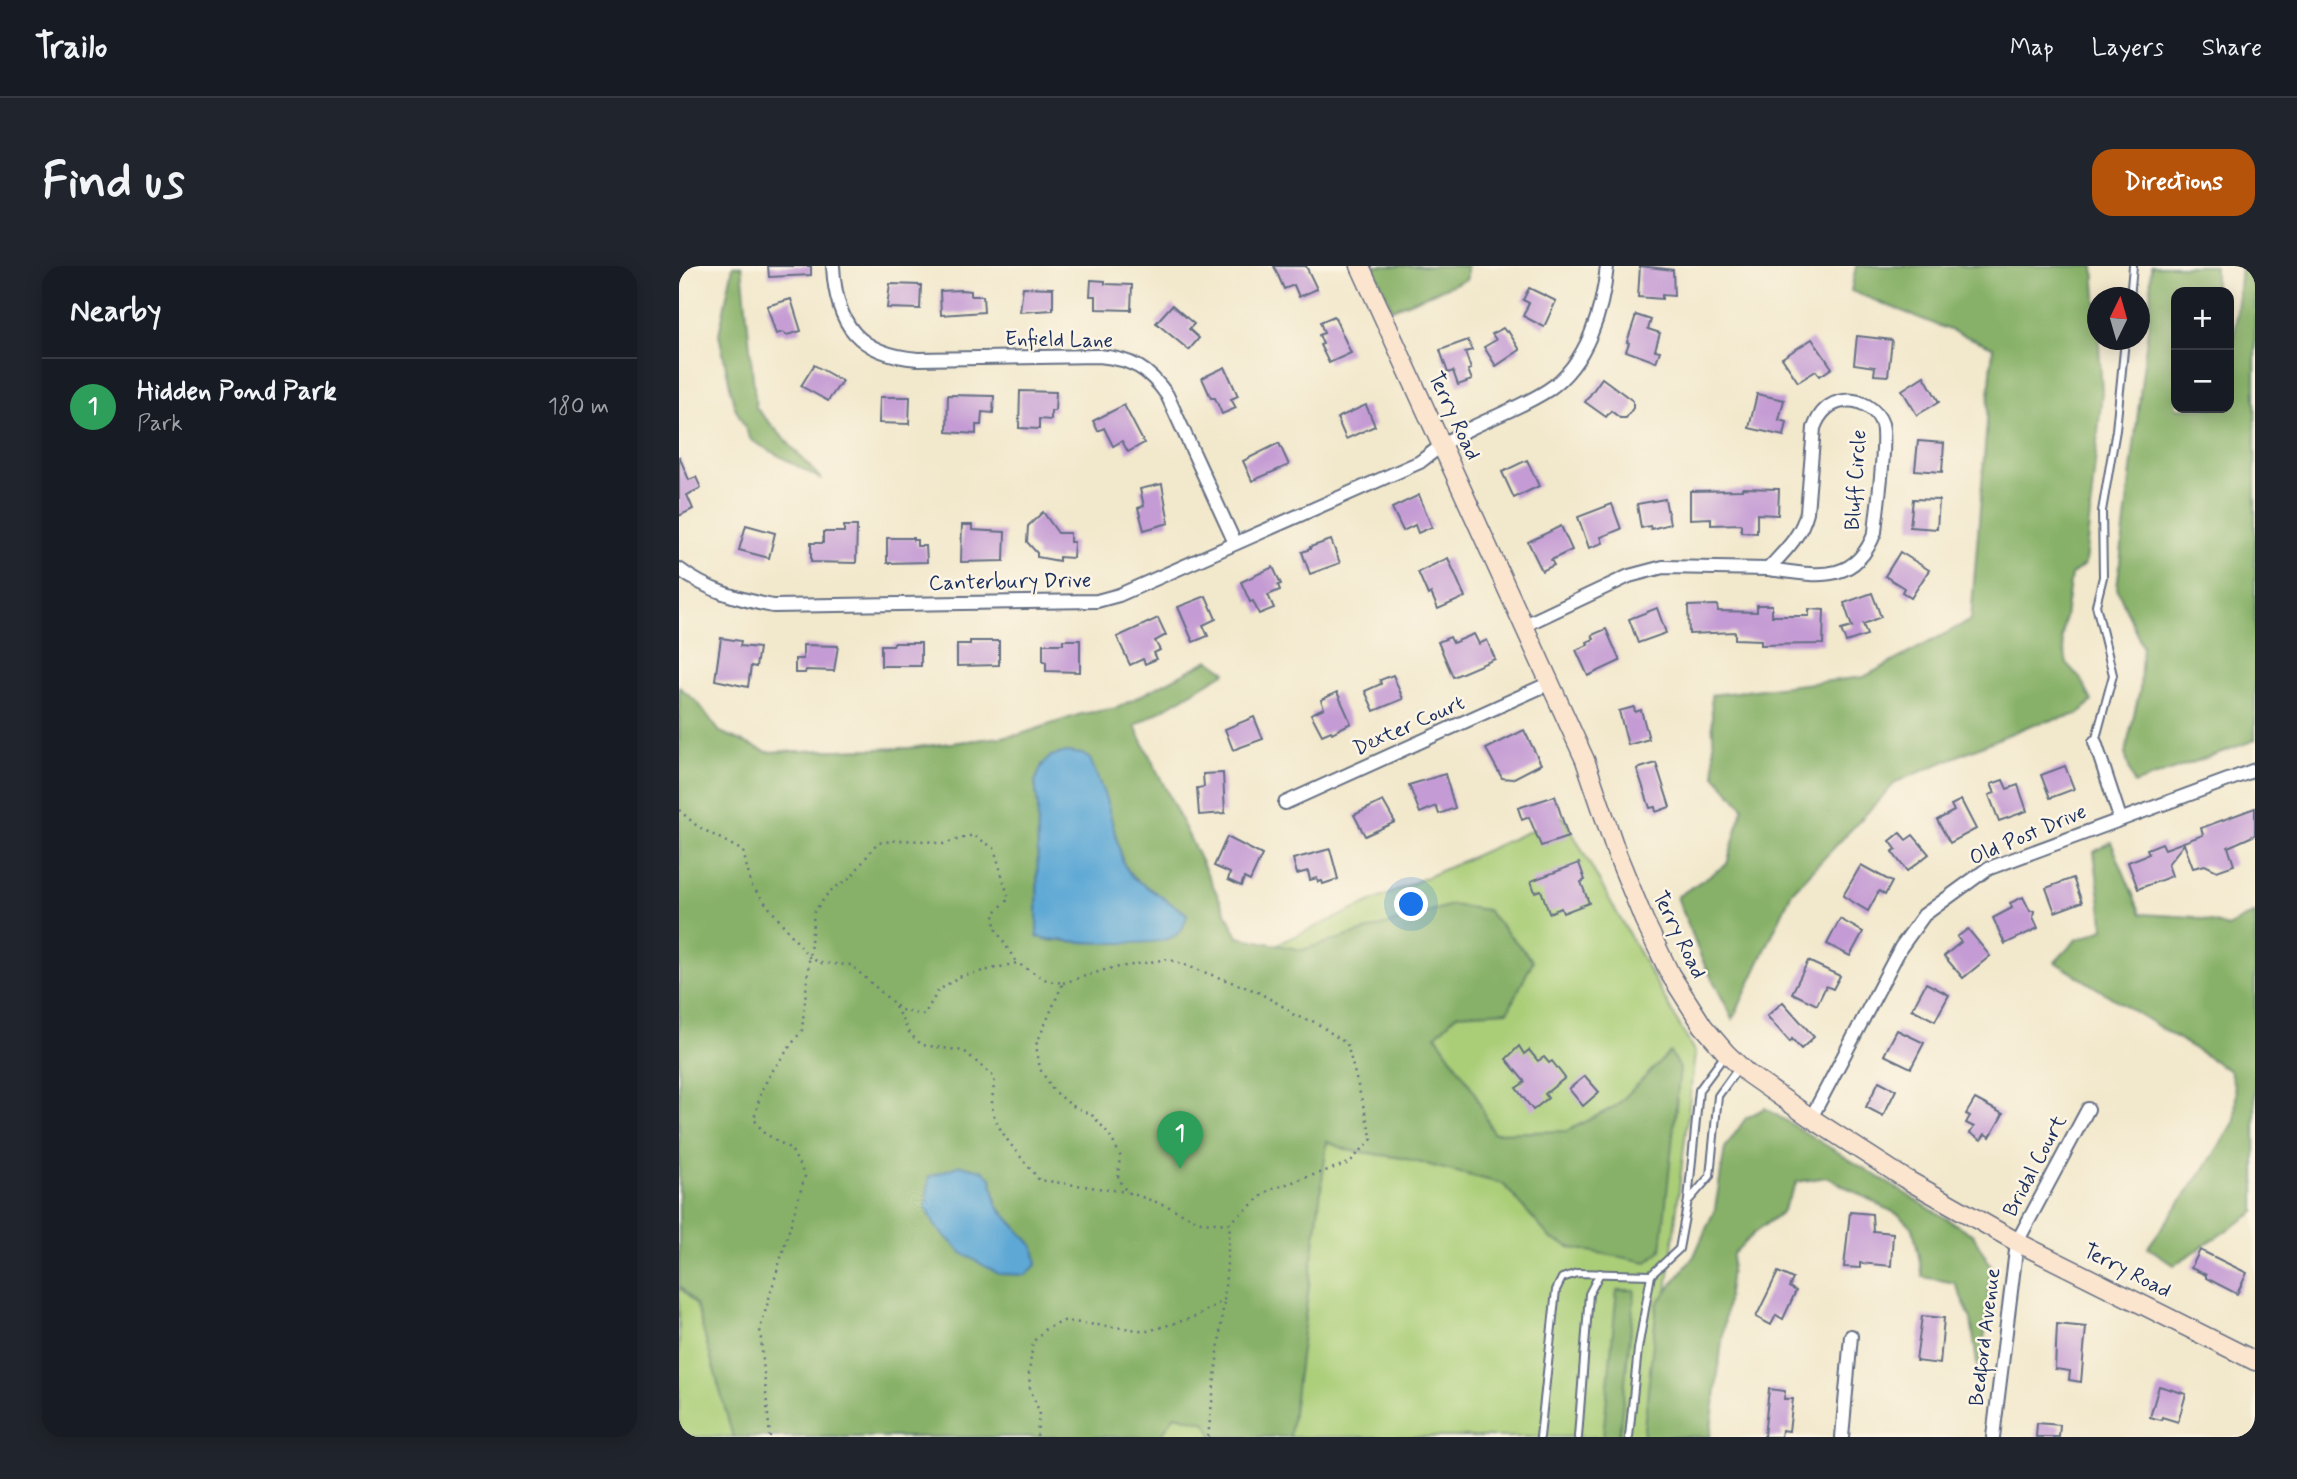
<!DOCTYPE html>
<html lang="en">
<head>
<meta charset="utf-8">
<style>
	body { margin:0; font-family:Mynerve,sans-serif; background:#20242c; color:#f1f3f6 }
	.controls { position:absolute; right:21px; top:21px; display:grid; overflow:hidden; border-radius:14px; box-shadow:0 4px 18px #0003 }
	.controls button { width:63px; height:63px; display:grid; place-items:center; padding:0; border:0; border-bottom:2px solid #363941; background:#171b24; color:#f1f3f6; font:35px sans-serif }
	.compass { position:absolute; left:1408px; top:21px; width:63px; height:63px; border-radius:50%; background:#171b24; box-shadow:0 4px 18px #0003; rotate:5deg }
	.you { position:absolute; left:733px; top:639px; width:24px; height:24px; margin:-18px; border:5px solid #fff; border-radius:50%; background:#1a73e8; box-shadow:0 0 0 10px #1a73e833 }
	.badge { display:grid; place-items:center; width:46px; height:46px; border-radius:50%; background:#b45309; color:#fff; font-size:23px; font-weight:700 }
	.pin { position:absolute; translate:-50% -58px; filter:drop-shadow(0 2px 4px #0008) }
	.pin::after { content:''; position:absolute; top:37px; width:24px; height:21px; background:inherit; clip-path:polygon(0 0,100% 0,50% 100%) }
	.list { margin:0; padding:0; list-style:none }
	h2 { display:flex; justify-content:space-between; align-items:center; height:91px; margin:0; padding:0 28px; font-size:30px }
	h2 small { font-size:23px; font-weight:400; color:#9ea1a6 }
	.list li { display:grid; grid-template-columns:46px 1fr auto; gap:21px; align-items:center; box-sizing:border-box; height:98px; padding:0 28px; border-top:2px solid #363941 }
	.list b { display:block; font-size:26px; white-space:nowrap }
	.list p { margin:0; font-size:23px; white-space:nowrap; color:#9ea1a6 }
	.list em { font-size:23px; font-style:normal; color:#9ea1a6 }
	.map { position:relative; flex:none; width:1576px; height:1171px; overflow:hidden; border-radius:21px }
	header { display:flex; align-items:center; gap:42px; box-sizing:border-box; height:98px; padding:0 35px; background:#171b24; border-bottom:2px solid #363941 }
	header strong { font-size:33px }
	nav { display:flex; gap:38px; margin-inline-start:auto; font-size:24px }
	.intro { display:flex; align-items:center; justify-content:space-between; box-sizing:border-box; height:168px; padding:0 42px }
	h1 { margin:0; font-size:49px }
	.button { padding:18px 32px; border-radius:21px; background:#b45309; color:#fff; font-size:24px; font-weight:700 }
	main { display:flex; gap:42px; padding:0 42px }
	aside { flex:1; background:#171b24; border-radius:21px; box-shadow:0 4px 18px #0003 }
	.map>svg:first-child { display:block }
	.green { fill:#aace78; stroke:#627e6b; stroke-width:2 }
	.forest { fill:#87b168; stroke:#517063; stroke-width:2; fill-rule:evenodd }
	.water { fill:#5da8d5; stroke:#3c6c9a; stroke-width:2 }
	.building { fill:#c49bd4 }
	.lines { fill:none; stroke-linecap:round; stroke-linejoin:round }
	.lane-casing { stroke:#667084; stroke-width:10 }
	.street-casing { stroke:#667084; stroke-width:16 }
	.secondary-casing { stroke:#667084; stroke-width:21 }
	.path { stroke:#667084; stroke-width:2.5; stroke-dasharray:2 5; stroke-linecap:butt }
	.lane { stroke:#fff; stroke-width:6 }
	.street { stroke:#fff; stroke-width:12 }
	.secondary { stroke:#fce5cf; stroke-width:18 }
	.labels { text-anchor:middle; dominant-baseline:central; stroke-width:5; stroke-linejoin:round; paint-order:stroke }
	.street-label { font-size:21px; fill:#1b2f5e; stroke:#fcf5e5 }
</style>
</head>
<body>
<header>
<strong>Trailo</strong>
<nav><a>Map</a><a>Layers</a><a>Share</a></nav>
</header>
<div class="intro"><h1>Find us</h1><a class="button">Directions</a></div>
<main>
<aside>
<h2>Nearby<small></small></h2>
<ul class="list">
<li><span class="badge" style="background:#2e9e5b">1</span><div><b>Hidden Pond Park</b><p>Park</p></div><em>180 m</em></li>
</ul>
</aside>
<div class="map">
<svg width="1576" height="1171" viewBox="0 0 1576 1171">
	<rect width="100%" height="100%" fill="#fcf5e5"/>
	<filter id="ink" filterUnits="userSpaceOnUse"><feTurbulence type="fractalNoise" baseFrequency=".0143" numOctaves="2"/><feDisplacementMap in="SourceGraphic" scale="14" xChannelSelector="R" yChannelSelector="G"/><feConvolveMatrix kernelMatrix="1 2 1 2 8 2 1 2 1" color-interpolation-filters="sRGB"/></filter>
	<filter id="wash" filterUnits="userSpaceOnUse"><feTurbulence type="fractalNoise" baseFrequency=".00686" numOctaves="4" result="noise"/><feDisplacementMap in="SourceGraphic" scale="28" xChannelSelector="R" yChannelSelector="G"/><feGaussianBlur stdDeviation="1.57" result="paint"/><feColorMatrix in="noise" values="0 0 0 0 0 0 0 0 0 0 0 0 0 0 0 0 0 1.4 0 .05"/><feComposite in="paint" operator="in"/></filter>
	<g filter="url(#wash)">
		<rect width="100%" height="100%" fill="#f2e8cc"/>
		<path class="green" d="M0 467 65 477 88 486 231 482 339 469 558 696 884 550 1016 787 971 1171H0Z"/>
		<g class="forest">
			<path d="M54 0H63L77 142 143 214 72 174 55 139 40 68Z"/>
			<path d="M694 0H788V13L713 43Z"/>
			<path d="M1177 0H1415L1423 126 1406 298 1392 309 1383 372 1388 398 1402 413 1413 435 1400 448 1352 459 1217 516 1113 626 1054 753 1022 691 998 631 1048 598 1064 541 1036 509 1032 429 1185 411 1292 354 1314 81 1172 25Z"/>
			<path d="M1472 0H1536V26H1497V142H1550V87L1555 77 1562 0H1576V474L1455 518 1446 488 1461 423 1463 380 1438 322 1471 45Z"/>
			<path d="M530 394 547 406 456 460 559 671 623 684 772 639 808 644 854 695 829 745 778 748 757 769 795 825 814 867 888 865 937 840 991 786 1001 802 982 984 968 996 893 982 872 973 824 918 723 892 669 884 648 876 611 1171H534L527 1157 496 1149 481 1171H54L17 1039 0 1020V421L19 437 41 466 88 486 231 482 339 469 402 448 438 442ZM356 516 427 533 444 597 453 611 508 648 463 676 374 675 358 671 359 541ZM250 911 312 912 318 940 355 981Z"/>
			<path d="M1432 576 1462 648 1515 651 1549 661 1576 647V946L1495 999 1469 981 1526 902 1556 855 1557 827 1551 805 1376 696 1397 674 1425 663 1415 586Z"/>
			<path d="M1086 842 1294 969 1312 1000 1301 1120 1292 1053 1276 1017 1244 1011 1234 962 1220 949 1148 911 1118 916 1103 946 1075 967 1054 988 1031 1171H964L978 1038 1015 990 1036 943 1046 882 1067 852Z"/>
			<path d="M938 1024H956L940 1171H924Z"/>
		</g>
		<g class="water">
			<path d="M388 486 403 488 411 493 427 533 444 597 453 611 508 648C506 658 504 664 495 670 478 682 380 676 358 671L359 541 356 516 363 499 372 490Z"/>
			<path d="M281 899 303 904 312 912 318 940 355 981 358 998 347 1009 320 1008 283 987 256 960 247 942 250 911Z"/>
		</g>
		<g id="blocks">
			<g class="building">
				<path d="M89 0H132V9L90 11Z"/>
				<path d="M595 0H627L638 23 620 31 615 19 605 23Z"/>
				<path d="M961 0 994 4 995 30 983 29V33L959 31Z"/>
				<path d="M412 14 426 15V18L453 19 452 44 417 43V30H411Z"/>
				<path d="M211 18 242 19 241 43 208 42Z"/>
				<path d="M344 21 374 22V44L341 46Z"/>
				<path d="M850 22 877 35 865 61 844 50 850 37 844 34Z"/>
				<path d="M282 24 292 25V30H304L305 46 262 49 261 25Z"/>
				<path d="M112 33 122 65 108 69 104 66 97 68 88 40Z"/>
				<path d="M493 39 515 58 510 63 520 72 510 84 477 57Z"/>
				<path d="M957 49 972 54 969 63 981 67 976 84 981 85 977 96 947 85 950 77 948 76Z"/>
				<path d="M655 50 672 87 650 97 641 79 644 78 640 69 645 67 641 56Z"/>
				<path d="M824 62 827 66 829 65 841 84 817 100 805 81 817 74 813 68Z"/>
				<path d="M1178 70 1213 74 1209 110 1195 109 1196 101 1175 98Z"/>
				<path d="M1133 73 1153 102 1141 110 1137 105 1119 116 1103 92Z"/>
				<path d="M789 74 793 84 786 86 792 103 789 104 793 114 779 119 774 105 769 107 761 84Z"/>
				<path d="M135 99 163 115 149 135 122 120Z"/>
				<path d="M546 101 559 130 552 133 557 142 543 148 536 132H532L523 112Z"/>
				<path d="M1245 110 1260 136 1238 149 1223 124Z"/>
				<path d="M923 112 954 135V142L947 152H941L932 145 927 151 906 136Z"/>
				<path d="M341 125 377 126 376 145H372V154L360 153V163L340 162Z"/>
				<path d="M1078 128 1105 134 1100 154 1108 156 1105 170 1070 162Z"/>
				<path d="M269 129 315 130 314 147 303 146 302 159H297V168L268 166Z"/>
				<path d="M201 131H231L230 158 200 157Z"/>
				<path d="M445 139 465 177 449 186 443 175 434 180 425 162 419 165 414 155Z"/>
				<path d="M687 139 696 160 667 173 658 152Z"/>
				<path d="M1239 175 1265 177 1263 206 1236 204Z"/>
				<path d="M600 177 610 199 573 215 564 195Z"/>
				<path d="M0 190 10 214 17 211 22 222 8 229 14 243 0 250Z"/>
				<path d="M848 194 860 220 835 232 823 206Z"/>
				<path d="M483 218 490 257 465 264 459 242 465 240 461 223Z"/>
				<path d="M1063 222 1100 223 1099 249 1078 248V267L1062 266V258L1032 259V252L1011 253V225L1063 224Z"/>
				<path d="M740 229 753 261 739 267 736 259 724 265 713 242Z"/>
				<path d="M986 233 991 258 972 263 971 260 962 262 958 238Z"/>
				<path d="M1234 233 1260 234 1258 263 1231 261Z"/>
				<path d="M933 238 942 263 922 271 924 277 910 282 899 251Z"/>
				<path d="M364 246 379 267H391V276H395L394 292 380 291V295L358 291V287L348 276 349 260Z"/>
				<path d="M67 259 96 267 90 292 60 284Z"/>
				<path d="M283 259H293V264L326 266 325 295 282 296Z"/>
				<path d="M165 260H178L177 297 132 296V277H144V266H165Z"/>
				<path d="M882 260 893 284 872 294 875 299 863 305 849 276Z"/>
				<path d="M208 272H234V274H238V280H247L248 296 208 297Z"/>
				<path d="M652 274 661 297 631 308 623 286 631 283V281Z"/>
				<path d="M1221 286 1250 304 1232 332 1223 326 1225 322 1206 310Z"/>
				<path d="M769 292 786 331 759 343 752 327 749 329 739 306Z"/>
				<path d="M594 301 602 318 599 319 601 324 589 329 595 342 580 348 574 335 571 336 562 316Z"/>
				<path d="M1193 327 1202 351 1184 358 1188 369 1167 376 1162 364 1173 361 1165 337Z"/>
				<path d="M527 330 537 353 524 359 529 370 514 376 499 341Z"/>
				<path d="M1038 339 1039 345 1078 346V339H1093V350H1130V343L1145 344 1144 378 1082 379V374L1056 373V366L1010 368 1009 340Z"/>
				<path d="M978 342 987 367 959 377 950 353Z"/>
				<path d="M479 352 487 369 476 375 481 384 475 387 478 393 466 398 464 393 451 399 438 371Z"/>
				<path d="M927 363 941 395 909 410 897 384 909 379 908 376 915 373 913 369Z"/>
				<path d="M795 368 800 378 808 374 816 393 774 411 759 376 771 371 774 377Z"/>
				<path d="M42 372 62 375 61 380 80 382 77 401 72 400 69 421 36 414Z"/>
				<path d="M384 374H401V406L367 405V396L364 395V378H384Z"/>
				<path d="M291 375H320V399L278 400V378H291Z"/>
				<path d="M215 377H242V400H202V379H214Z"/>
				<path d="M124 379 159 380 155 405 127 404 126 407H116V393H124Z"/>
				<path d="M714 409 724 433 695 445 686 425 702 418 701 414Z"/>
				<path d="M658 426 672 457 653 467 652 465 643 469 632 448 645 442 642 434Z"/>
				<path d="M955 441 956 446 962 444 970 473 949 479 940 445Z"/>
				<path d="M575 451 584 473 554 484 546 463Z"/>
				<path d="M845 464 862 498 833 513 823 512 807 483Z"/>
				<path d="M977 497 991 541 977 546 976 541 971 542 958 503Z"/>
				<path d="M1386 500 1395 523 1371 532 1362 509Z"/>
				<path d="M544 507 546 547 520 549 518 522 525 521 524 508Z"/>
				<path d="M766 508 776 542 760 548 757 540 741 547 730 519Z"/>
				<path d="M1324 514 1328 523 1339 519 1348 545 1320 555 1310 529 1316 527 1312 518Z"/>
				<path d="M876 530 889 571 862 580 850 551 843 554 839 542Z"/>
				<path d="M1282 534 1297 563 1271 577 1258 554 1275 545 1272 539Z"/>
				<path d="M704 535 716 556 686 570 675 549Z"/>
				<path d="M1576 542V569L1549 581 1555 599 1538 605 1526 599 1514 602 1505 578 1489 598 1493 610 1459 623 1449 596 1470 588 1468 583 1483 577 1486 583 1524 569 1522 562Z"/>
				<path d="M1221 567 1227 574 1234 569 1250 588 1228 605 1213 586 1217 583 1211 575Z"/>
				<path d="M548 571 583 589 571 615 565 612 562 620 549 614 551 607 535 600Z"/>
				<path d="M651 583 659 613 644 618 643 615 639 616 638 612 631 614 629 605 618 608 614 593Z"/>
				<path d="M900 597 906 614 902 616 910 637 884 647 882 642 870 647 862 624 856 626 852 615Z"/>
				<path d="M1182 599 1213 616 1206 629 1200 625 1189 645 1164 630Z"/>
				<path d="M1394 612 1403 636 1376 646 1367 622Z"/>
				<path d="M1344 631 1351 645H1355L1354 651 1359 662 1326 678 1314 652 1333 642 1331 637Z"/>
				<path d="M1161 653 1184 666 1171 690 1148 678Z"/>
				<path d="M1289 663 1311 690 1284 712 1265 690 1282 676 1278 671Z"/>
				<path d="M1129 695 1161 710 1154 723 1147 720 1138 739 1113 727Z"/>
				<path d="M1247 717 1270 729 1256 755 1233 743Z"/>
				<path d="M1104 736 1135 771 1122 783 1113 773 1111 776 1088 750Z"/>
				<path d="M1218 764 1245 777 1232 802 1205 789Z"/>
				<path d="M840 780 845 788 850 784 859 795 865 791 870 797 873 795 886 812 866 828 869 832 854 844 837 822 846 816 827 793Z"/>
				<path d="M906 810 920 826 904 840 890 823Z"/>
				<path d="M1200 815 1217 824 1204 850 1187 841Z"/>
				<path d="M1296 833 1324 848 1311 871 1306 868 1302 874 1291 867 1295 861 1287 857 1291 850 1287 848Z"/>
				<path d="M1171 946 1193 948 1194 965 1214 967 1212 1000 1181 997V1002L1165 1001Z"/>
				<path d="M1521 984 1568 1007 1558 1028 1527 1012V1009L1512 1002Z"/>
				<path d="M1099 1006 1114 1013 1110 1021 1117 1025 1104 1053 1097 1049 1092 1059 1077 1051Z"/>
				<path d="M1243 1050 1265 1052 1261 1098 1237 1095Z"/>
				<path d="M1378 1058 1407 1061 1402 1116 1390 1114 1391 1105 1376 1103Z"/>
				<path d="M1480 1120 1507 1128 1499 1156 1483 1151 1482 1154 1471 1151Z"/>
				<path d="M1090 1123 1106 1125 1105 1133H1114L1110 1165 1103 1164 1102 1171H1085Z"/>
				<path d="M1358 1157 1381 1159 1380 1171H1357Z"/>
			</g>
		</g>
	</g>
	<g filter="url(#ink)">
		<use href="#blocks" fill-opacity="0" stroke="#667084" stroke-width="2"/>
		<g class="lines">
			<defs>
				<g id="lane">
					<path d="M1451 32 1454 0"/>
					<path d="M1416 476 1434 409 1417 339 1424 311 1423 245 1437 164 1446 74"/>
					<path d="M1011 933 1031 910 1039 830 1060 801"/>
					<path d="M861 1171 877 1024 883 1012 898 1007 972 1009"/>
					<path d="M899 1171 910 1028 921 1007"/>
					<path d="M950 1171 959 1083 972 1009 1000 983 1009 934 1020 824 1046 789"/>
				</g>
				<g id="street">
					<path d="M154 0C157 59 179 88 239 93L420 90C453 93 470 103 488 129L556 277"/>
					<path d="M0 303C29 325 59 333 94 340L418 335 440 329 741 196C755 185 770 173 786 165 813 151 843 141 869 124 908 98 924 44 928 0"/>
					<path d="M846 359 950 310 984 301 1089 303C1106 285 1122 270 1128 246L1135 162C1140 148 1149 137 1165 135 1180 132 1198 143 1203 158 1208 178 1198 242 1196 266 1176 320 1136 309 1089 303"/>
					<path d="M1416 476 1441 552"/>
					<path d="M606 537 871 417"/>
					<path d="M1132 852 1222 681 1245 649 1308 603 1576 504"/>
					<path d="M1163 1171 1172 1070"/>
					<path d="M1314 1171 1338 976 1409 843"/>
				</g>
				<path id="secondary" d="M681 0 906 494 938 588 965 654 991 708 1024 760 1047 787 1069 808 1132 852 1225 912 1338 976 1576 1095"/>
			</defs>
			<use href="#lane" class="lane-casing"/>
			<use href="#street" class="street-casing"/>
			<use href="#secondary" class="secondary-casing"/>
			<g class="path">
				<path d="M0 544 18 560 64 585 72 619 130 691 141 697 172 699 222 744 245 749 259 725 279 711 338 697 369 715 384 717 357 779 361 803 374 824 392 839 414 850 430 868 441 889 439 913 448 926 486 939 522 956 551 958 545 1034 516 1051 469 1065 385 1055 365 1064 354 1076 350 1107 351 1123 360 1145 358 1171"/>
				<path d="M384 717 429 703 489 693 577 725 605 741 616 750 636 756 668 778 693 873 670 897 590 924 551 957"/>
				<path d="M216 741 231 768 243 779 285 785 316 812C315 821 313 830 313 839 315 865 345 893 360 914L448 926"/>
				<path d="M91 1171 81 1063 126 910 112 883 85 867 75 853 83 823 94 804 123 764 135 646 150 626 173 610 198 577 220 574 247 575 264 578 294 569 315 582 330 633 315 647 316 662 337 696"/>
				<path d="M529 1171 545 1034"/>
			</g>
			<use href="#lane" class="lane"/>
			<use href="#street" class="street"/>
			<use href="#secondary" class="secondary"/>
		</g>
	</g>
	<g class="labels">
		<g class="street-label">
			<text transform="translate(380 74) rotate(1)">Enfield Lane</text>
			<text transform="translate(775 150) rotate(65)">Terry Road</text>
			<text transform="translate(1177 214) rotate(-86)">Bluff Circle</text>
			<text transform="translate(331 316) rotate(-1)">Canterbury Drive</text>
			<text transform="translate(730 460) rotate(-24)">Dexter Court</text>
			<text transform="translate(1349 569) rotate(-23)">Old Post Drive</text>
			<text transform="translate(1000 669) rotate(64)">Terry Road</text>
			<text transform="translate(1356 900) rotate(-62)">Bridal Court</text>
			<text transform="translate(1448 1005) rotate(27)">Terry Road</text>
			<text transform="translate(1306 1071) rotate(-83)">Bedford Avenue</text>
		</g>
	</g>
</svg>
<div class="controls">
<button>+</button>
<button>−</button>
</div>
<svg class="compass" viewBox="-18 -18 36 36"><path d="M0-13l5 13h-10z" fill="#e53935"/><path d="M0 13l5-13h-10z" fill="#9ea1a6"/></svg>
<div class="you"></div>
<div class="pin badge" style="left:501px;top:903px;background:#2e9e5b">1</div>
</div>
</main>
</body>
</html>
